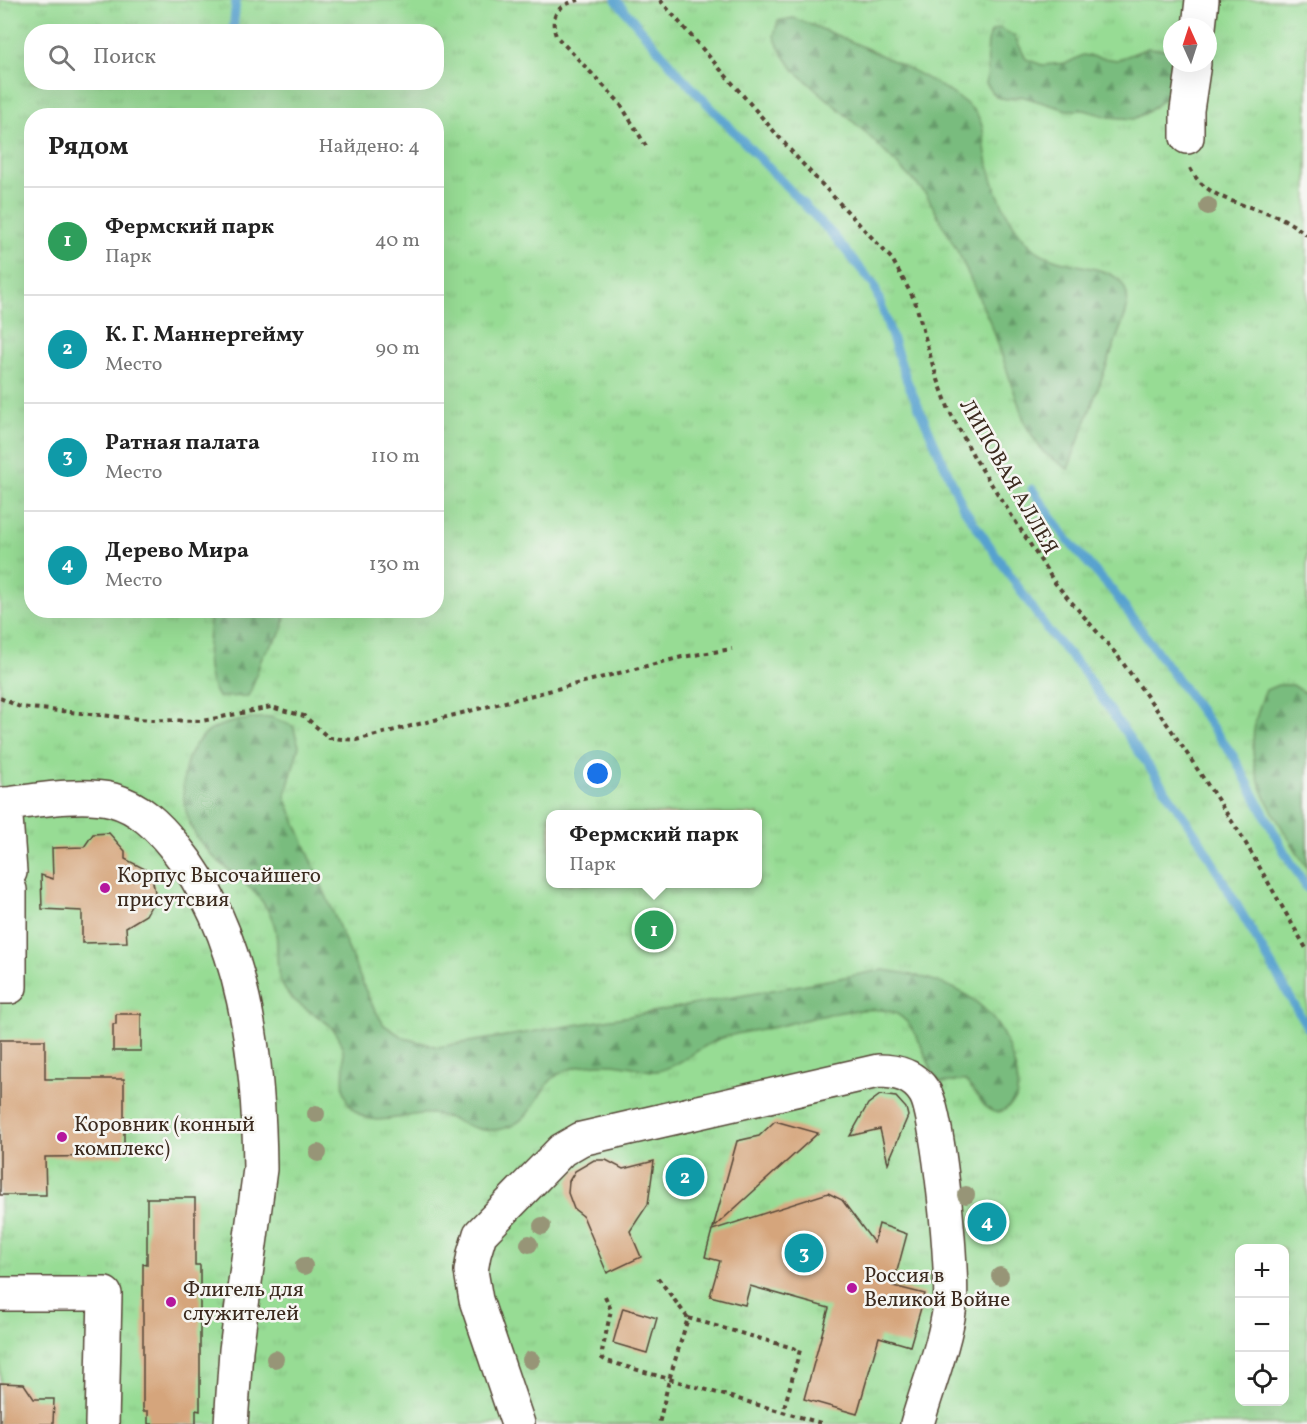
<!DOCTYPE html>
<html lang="ru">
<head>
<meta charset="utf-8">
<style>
	body { margin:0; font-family:Vollkorn,serif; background:#f6f6f6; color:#222 }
	.controls { position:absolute; right:18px; bottom:18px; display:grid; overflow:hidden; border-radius:12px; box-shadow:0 6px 24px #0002 }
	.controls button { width:54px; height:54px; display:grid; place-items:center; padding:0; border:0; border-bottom:2px solid #e0e0e0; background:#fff; color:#222; font:30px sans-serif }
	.compass { position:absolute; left:1163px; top:18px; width:54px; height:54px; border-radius:50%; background:#fff; box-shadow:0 6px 24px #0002; rotate:357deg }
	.you { position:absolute; left:598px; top:774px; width:21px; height:21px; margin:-15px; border:4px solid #fff; border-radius:50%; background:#1a73e8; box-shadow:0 0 0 9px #1a73e833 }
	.badge { display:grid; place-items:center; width:39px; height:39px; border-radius:50%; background:#b5179e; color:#fff; font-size:20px; font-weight:700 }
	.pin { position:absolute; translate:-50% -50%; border:3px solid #fff; box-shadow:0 2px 6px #0006 }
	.popup { position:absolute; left:546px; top:810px; width:216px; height:78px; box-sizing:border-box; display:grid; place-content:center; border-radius:12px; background:#fff; filter:drop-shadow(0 2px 4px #0005); font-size:20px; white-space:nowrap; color:#767676 }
	.popup b { font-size:22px; color:#222 }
	.popup::after { content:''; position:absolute; left:50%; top:100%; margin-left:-12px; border:12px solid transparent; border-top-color:#fff }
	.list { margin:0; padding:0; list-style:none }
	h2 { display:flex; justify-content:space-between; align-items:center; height:78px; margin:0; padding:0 24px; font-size:26px }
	h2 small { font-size:20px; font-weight:400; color:#767676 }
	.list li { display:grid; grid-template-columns:39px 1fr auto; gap:18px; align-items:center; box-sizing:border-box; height:108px; padding:0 24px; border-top:2px solid #e0e0e0 }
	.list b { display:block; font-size:22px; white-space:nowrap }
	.list p { margin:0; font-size:20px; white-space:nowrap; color:#767676 }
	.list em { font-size:20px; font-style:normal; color:#767676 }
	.icon { flex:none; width:33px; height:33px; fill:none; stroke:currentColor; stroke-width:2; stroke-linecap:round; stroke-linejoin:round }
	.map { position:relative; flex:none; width:1307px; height:1424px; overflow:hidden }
	.search { position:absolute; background:#fff; box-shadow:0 6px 24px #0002; left:24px; top:24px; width:420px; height:66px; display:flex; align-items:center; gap:15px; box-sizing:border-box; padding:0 21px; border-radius:24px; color:#767676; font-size:22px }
	.panel { position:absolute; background:#fff; box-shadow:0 6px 24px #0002; left:24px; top:108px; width:420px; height:510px; border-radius:24px }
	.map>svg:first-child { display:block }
	.grass { fill:url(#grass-tufts); stroke:#698359; stroke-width:1.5; fill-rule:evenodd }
	.forest { fill:url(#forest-firs); stroke:#5a734e; stroke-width:1.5 }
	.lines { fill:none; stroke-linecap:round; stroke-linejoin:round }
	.stream { stroke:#57a1cf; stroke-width:9 }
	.building { fill:#d5a57c }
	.minor-casing { stroke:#554536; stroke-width:36 }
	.path { stroke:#554536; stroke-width:4; stroke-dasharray:4.5 4.5; stroke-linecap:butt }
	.minor { stroke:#fff; stroke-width:33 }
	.tree { fill:#979577 }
	.poi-dot { fill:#b5179e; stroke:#f6f6f2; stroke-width:2 }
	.labels { text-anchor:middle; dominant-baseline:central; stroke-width:5; stroke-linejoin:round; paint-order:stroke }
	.street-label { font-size:21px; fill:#3b2a1e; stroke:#f6f6f2 }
	.poi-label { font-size:21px; fill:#3b2a1e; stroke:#f6f6f2; text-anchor:start }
</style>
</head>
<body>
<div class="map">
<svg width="1307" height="1424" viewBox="0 0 1307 1424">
	<defs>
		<pattern id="grass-tufts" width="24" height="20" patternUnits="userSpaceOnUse" patternTransform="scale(1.5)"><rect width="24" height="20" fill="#97dc94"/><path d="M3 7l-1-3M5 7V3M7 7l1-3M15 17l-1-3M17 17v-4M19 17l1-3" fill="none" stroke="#83bd7f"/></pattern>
		<pattern id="forest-firs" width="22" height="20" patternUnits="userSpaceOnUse" patternTransform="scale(1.5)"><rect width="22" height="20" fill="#79bc7e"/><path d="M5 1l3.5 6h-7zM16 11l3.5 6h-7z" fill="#649967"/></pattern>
	</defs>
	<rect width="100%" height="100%" fill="#f6f6f2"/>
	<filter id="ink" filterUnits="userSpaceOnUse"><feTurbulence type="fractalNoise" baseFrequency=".0167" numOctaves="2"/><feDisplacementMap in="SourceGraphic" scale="12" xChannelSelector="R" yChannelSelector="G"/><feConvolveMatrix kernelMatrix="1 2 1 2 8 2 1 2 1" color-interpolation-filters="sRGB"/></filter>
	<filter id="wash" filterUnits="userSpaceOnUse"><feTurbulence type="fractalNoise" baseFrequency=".008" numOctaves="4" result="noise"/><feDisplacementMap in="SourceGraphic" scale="24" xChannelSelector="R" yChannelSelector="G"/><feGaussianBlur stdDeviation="1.35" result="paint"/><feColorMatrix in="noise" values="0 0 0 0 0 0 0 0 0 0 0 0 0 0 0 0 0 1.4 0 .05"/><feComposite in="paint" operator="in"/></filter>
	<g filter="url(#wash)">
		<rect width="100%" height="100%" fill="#ebe1c0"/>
		<path class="grass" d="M0 0H1307V1424H0ZM1172 27H1208V63H1172ZM32 32H436V82H32ZM32 116H436V610H32ZM550 814H758V884H550ZM1240 1248H1284V1402H1240Z"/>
		<g class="forest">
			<path d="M793 18C829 31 965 88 979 118 985 130 984 142 986 154 992 187 1008 224 1032 247 1064 276 1139 255 1126 313L1068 469 1043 452 1026 426 993 329 961 258 926 194 865 132 794 70 780 50 774 36 778 21Z"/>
			<path d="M1000 28 1015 37 1026 59 1042 65 1067 63 1083 55 1117 60 1148 48 1172 50V63H1182L1176 89 1149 111 1134 119 1109 117 1084 110H1067L1021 96 1007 99 996 97 986 83C991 65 983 46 992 31Z"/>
			<path d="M211 611H285C286 639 270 640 261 660 256 672 255 684 248 696L218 697C201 672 209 639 211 611Z"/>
			<path d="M1278 685H1293L1307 694V868C1270 807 1232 764 1266 690Z"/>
			<path d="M270 717 293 726 299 746 285 797 370 1001 384 1025 404 1038 438 1047 630 1016 883 970C938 977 990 993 1009 1049 1016 1068 1020 1080 1016 1099 990 1132 981 1095 965 1081 957 1080 948 1084 941 1082 926 1076 922 1013 883 1010 848 1007 809 1019 775 1027 758 1030 739 1032 722 1038 700 1045 680 1067 657 1071 647 1072 636 1067 627 1066 606 1062 587 1063 567 1070 533 1082 541 1124 496 1130 473 1133 454 1116 432 1114 405 1111 373 1133 351 1107 336 1088 349 1063 341 1042 331 1017 304 1013 288 994 270 972 282 948 274 924 261 884 220 871 198 839 176 806 176 745 217 727 232 720 253 719 270 717Z"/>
		</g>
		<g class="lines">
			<g class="stream">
				<path d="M616 0 678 73 833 235 874 285 907 381 963 507 1049 632 1081 668 1199 839 1307 1027"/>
				<path d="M233 32 236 0"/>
				<path d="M1032 489 1069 542 1112 590 1234 757 1285 853 1307 888"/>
			</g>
		</g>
		<g id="blocks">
			<g class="building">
				<path d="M109 833 125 851V859L145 869 152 877 156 897 146 915 126 927 127 942 82 943V911L42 909 41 875 53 879 52 848 84 847 93 834Z"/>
				<path d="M116 1014H141V1051H113V1024H116Z"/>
				<path d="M0 1040H45V1079H124V1156L45 1157 46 1195H0Z"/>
				<path d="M880 1095 896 1097 906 1108 908 1116 888 1163 880 1129 850 1136 868 1104Z"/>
				<path d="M775 1121 818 1133 713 1228 737 1141 759 1136Z"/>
				<path d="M594 1160H606L623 1169 654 1161 648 1204 630 1231 641 1257 607 1273 583 1216 574 1209 568 1193 569 1181 575 1171Z"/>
				<path d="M828 1193 842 1200 874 1243 879 1224 907 1234 893 1286 925 1294 910 1346 879 1337 857 1414 804 1399 829 1308 750 1286 745 1305 710 1296 720 1261 705 1257 712 1230Z"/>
				<path d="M147 1198H195V1265H200V1411L196 1410V1424H148V1411H143V1264L147 1265Z"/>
				<path d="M623 1308 657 1318 647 1353 613 1343Z"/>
				<path d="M0 1383 24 1384 34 1399H54L53 1424H0Z"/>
			</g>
		</g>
	</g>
	<g filter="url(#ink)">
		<use href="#blocks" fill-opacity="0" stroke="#554536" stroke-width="1.5"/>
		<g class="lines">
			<defs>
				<g id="minor">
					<path d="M1199 27 1202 0"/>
					<path d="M1187 137V110L1194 63"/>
					<path d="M5 804 10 872"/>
					<path d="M0 805C32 801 82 792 113 800 139 807 158 826 174 846 245 933 259 1060 260 1169L236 1350 231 1424"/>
					<path d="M0 987H10V890"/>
					<path d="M0 1294H105L102 1424"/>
					<path d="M518 1424 476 1300 471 1271 474 1254 480 1234 562 1150 581 1139 878 1071C897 1071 914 1075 925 1093 939 1116 954 1276 950 1305 945 1345 928 1385 917 1424"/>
				</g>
			</defs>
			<use href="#minor" class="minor-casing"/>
			<g class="path">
				<path d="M579 0C558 5 549 15 556 36L619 102 646 146"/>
				<path d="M660 0 799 160 892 259 915 301 933 366 949 410 974 457 1055 583 1117 655 1170 728 1241 835 1307 950"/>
				<path d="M1190 168C1206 201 1248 204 1279 217 1289 222 1298 228 1307 235"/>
				<path d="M0 698 20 707 150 720 202 721 271 707 304 716 329 738 356 740 682 657 732 649"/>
				<path d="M658 1278 688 1318 669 1380 659 1424"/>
				<path d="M605 1296 611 1310 602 1352V1358L607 1361 824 1424"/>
				<path d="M688 1318 800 1350 783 1412"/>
			</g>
			<use href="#minor" class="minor"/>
		</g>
		<g class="tree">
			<circle cx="1208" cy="206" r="9"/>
			<circle cx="316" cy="1114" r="9"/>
			<circle cx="318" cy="1153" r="9"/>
			<circle cx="966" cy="1195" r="9"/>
			<circle cx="542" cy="1226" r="9"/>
			<circle cx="993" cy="1228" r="9"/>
			<circle cx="529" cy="1244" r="9"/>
			<circle cx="304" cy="1266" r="9"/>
			<circle cx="1000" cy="1276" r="9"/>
			<circle cx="275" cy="1359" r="9"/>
			<circle cx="531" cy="1360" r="9"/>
		</g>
	</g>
	<g class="poi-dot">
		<circle cx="105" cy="888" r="6"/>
		<circle cx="62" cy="1137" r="6"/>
		<circle cx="852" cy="1288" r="6"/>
		<circle cx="171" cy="1302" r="6"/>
	</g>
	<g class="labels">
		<g class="street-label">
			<text transform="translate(1008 477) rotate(60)">ЛИПОВАЯ АЛЛЕЯ</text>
		</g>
		<g class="poi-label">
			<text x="117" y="876">Корпус Высочайшего<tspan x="117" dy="24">присутсвия</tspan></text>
			<text x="74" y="1125">Коровник (конный<tspan x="74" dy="24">комплекс)</tspan></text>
			<text x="864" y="1276">Россия в<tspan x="864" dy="24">Великой Войне</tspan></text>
			<text x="183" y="1290">Флигель для<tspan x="183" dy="24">служителей</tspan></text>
		</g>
	</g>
</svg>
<div class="controls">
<button>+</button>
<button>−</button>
<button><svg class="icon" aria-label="locate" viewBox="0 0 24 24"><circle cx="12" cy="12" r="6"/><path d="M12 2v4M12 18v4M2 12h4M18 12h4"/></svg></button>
</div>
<svg class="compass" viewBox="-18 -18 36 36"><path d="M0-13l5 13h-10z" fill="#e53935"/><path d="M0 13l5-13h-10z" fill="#767676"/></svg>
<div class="you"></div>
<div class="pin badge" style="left:654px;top:930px;background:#2e9e5b">1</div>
<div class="popup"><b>Фермский парк</b>Парк</div>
<div class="pin badge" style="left:685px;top:1177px;background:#0f9aa8">2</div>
<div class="pin badge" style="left:804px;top:1253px;background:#0f9aa8">3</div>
<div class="pin badge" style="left:987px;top:1222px;background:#0f9aa8">4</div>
<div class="search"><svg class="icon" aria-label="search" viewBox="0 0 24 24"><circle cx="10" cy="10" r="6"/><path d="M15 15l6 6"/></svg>Поиск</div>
<section class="panel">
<h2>Рядом<small>Найдено: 4</small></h2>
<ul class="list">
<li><span class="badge" style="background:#2e9e5b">1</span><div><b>Фермский парк</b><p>Парк</p></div><em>40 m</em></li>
<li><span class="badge" style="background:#0f9aa8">2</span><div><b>К. Г. Маннергейму</b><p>Место</p></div><em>90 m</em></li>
<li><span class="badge" style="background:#0f9aa8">3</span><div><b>Ратная палата</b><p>Место</p></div><em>110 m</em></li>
<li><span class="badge" style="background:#0f9aa8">4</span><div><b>Дерево Мира</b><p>Место</p></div><em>130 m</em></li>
</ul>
</section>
</div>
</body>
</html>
